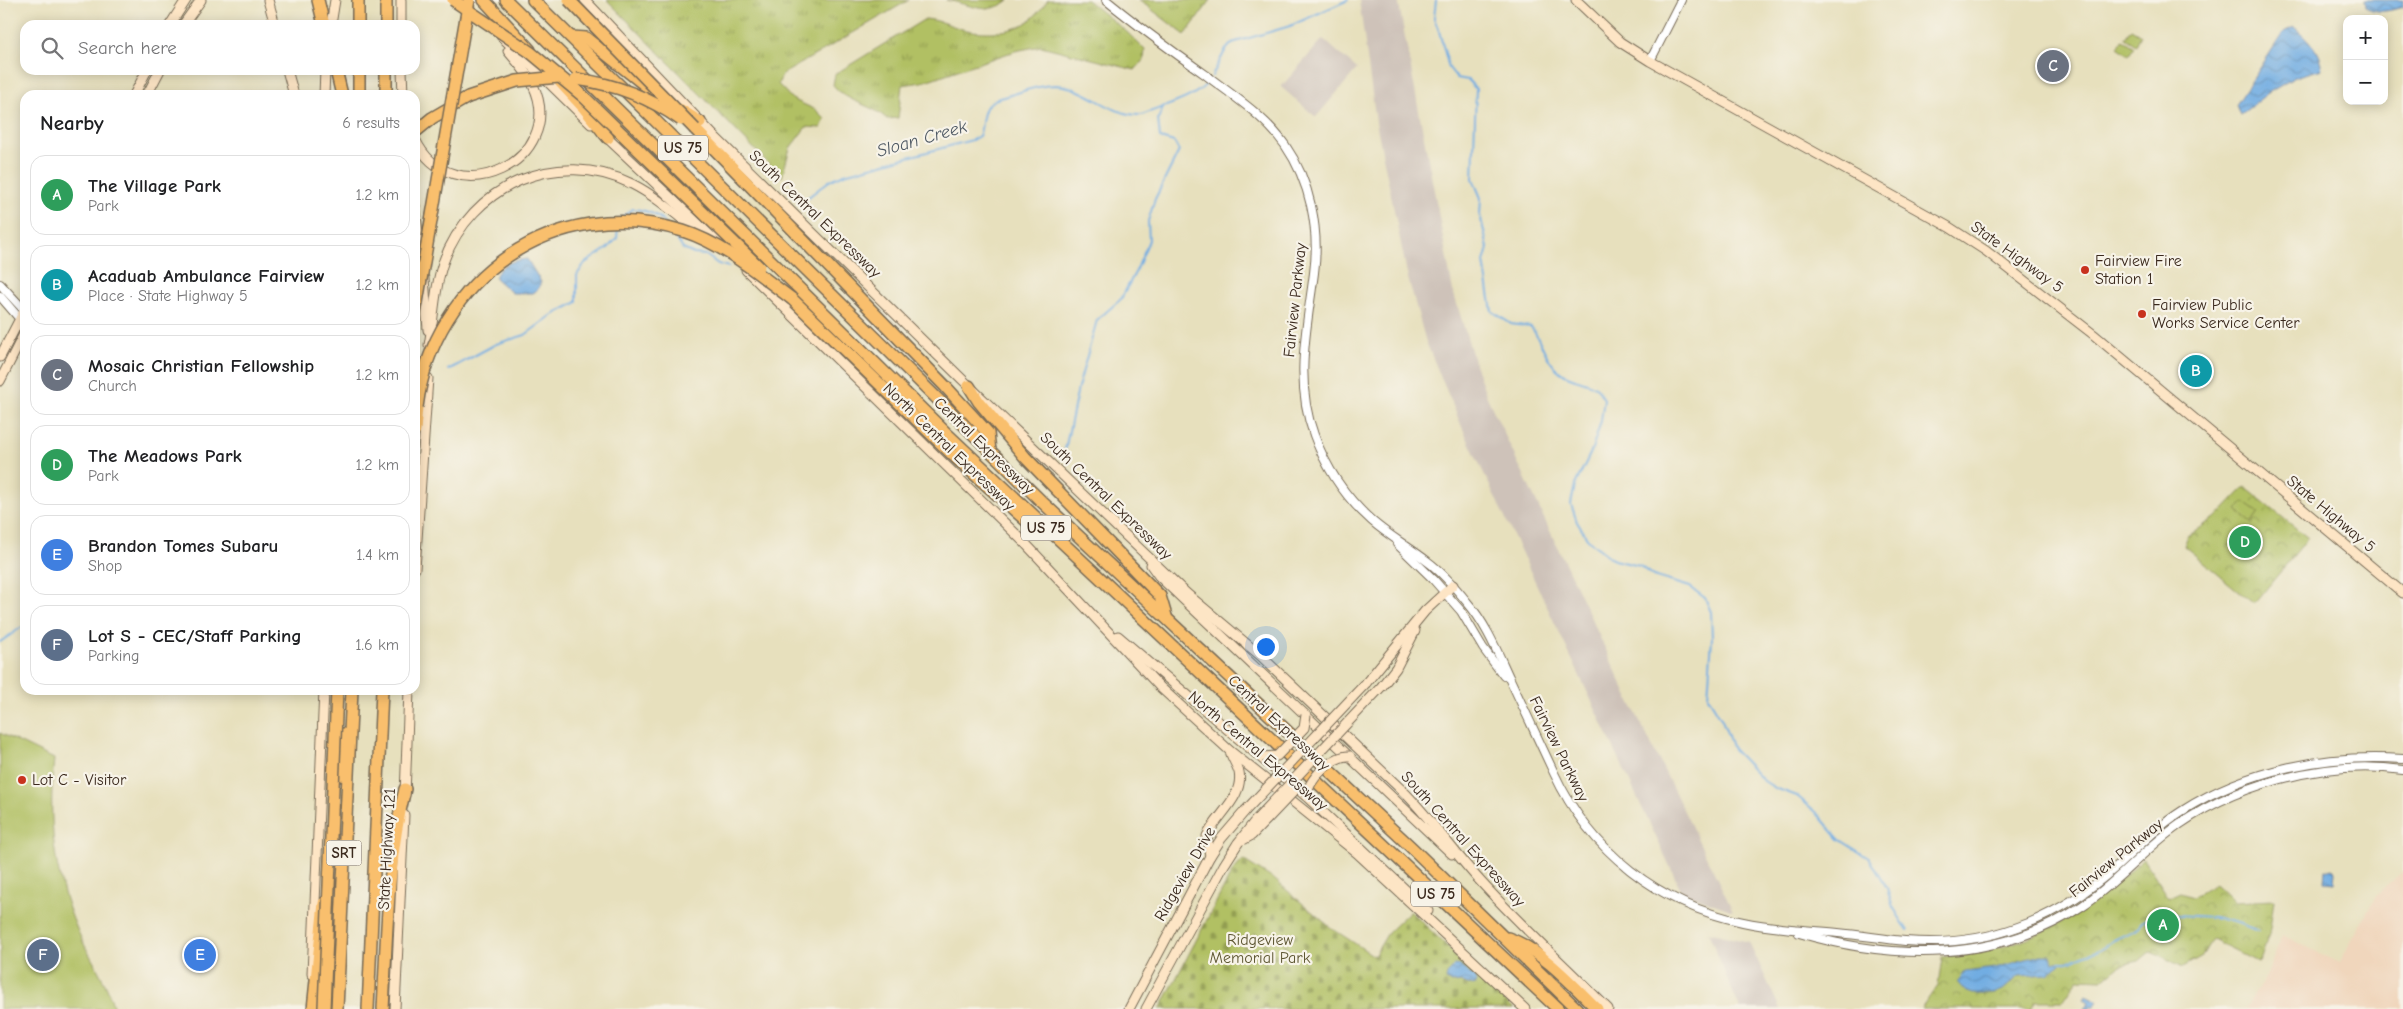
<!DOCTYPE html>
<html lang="en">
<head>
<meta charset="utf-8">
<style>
	body { margin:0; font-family:"Comic Neue",sans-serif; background:#f2f2f2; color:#202124 }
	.controls { position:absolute; right:15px; top:15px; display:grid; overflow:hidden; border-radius:10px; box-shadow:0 2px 12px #0003 }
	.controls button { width:45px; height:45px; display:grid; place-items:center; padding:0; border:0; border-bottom:1px solid #e0e0e0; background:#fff; color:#202124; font:25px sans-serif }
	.you { position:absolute; left:1265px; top:646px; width:18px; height:18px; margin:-12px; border:4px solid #fff; border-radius:50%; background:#1a73e8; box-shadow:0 0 0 8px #1a73e833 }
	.badge { display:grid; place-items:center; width:32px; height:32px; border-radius:50%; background:#c8321e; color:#fff; font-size:16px; font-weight:700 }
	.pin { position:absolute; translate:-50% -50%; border:2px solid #fff; box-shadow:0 1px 5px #0006 }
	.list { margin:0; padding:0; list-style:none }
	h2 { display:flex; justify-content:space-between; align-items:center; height:65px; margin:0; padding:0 20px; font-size:21px }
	h2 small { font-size:16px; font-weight:400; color:#757577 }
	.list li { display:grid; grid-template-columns:32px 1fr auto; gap:15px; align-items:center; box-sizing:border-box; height:80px; margin:0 10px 10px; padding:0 10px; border:1px solid #e0e0e0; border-radius:15px }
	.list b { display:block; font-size:19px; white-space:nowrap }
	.list p { margin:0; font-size:16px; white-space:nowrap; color:#757577 }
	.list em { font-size:16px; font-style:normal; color:#757577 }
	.icon { flex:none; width:28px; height:28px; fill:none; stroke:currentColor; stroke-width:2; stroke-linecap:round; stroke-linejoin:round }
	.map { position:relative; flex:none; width:2403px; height:1009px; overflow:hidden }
	.search { position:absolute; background:#fff; box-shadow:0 2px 12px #0003; left:20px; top:20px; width:400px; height:55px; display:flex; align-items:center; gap:12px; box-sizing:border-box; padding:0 18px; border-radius:15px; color:#757577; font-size:19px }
	.panel { position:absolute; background:#fff; box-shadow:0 2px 12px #0003; left:20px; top:90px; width:400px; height:605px; border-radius:15px }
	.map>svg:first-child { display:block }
	.built { fill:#f0d6bc }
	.industrial { fill:#cec2b9 }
	.grass { fill:url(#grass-tufts); stroke:#767540 }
	.cemetery { fill:url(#cemetery-stones); stroke:#767540 }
	.park { fill:url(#park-crowns); stroke:#767540 }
	.garden { fill:#b1c063; stroke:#767540 }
	.water { fill:url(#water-waves); stroke:#566b80 }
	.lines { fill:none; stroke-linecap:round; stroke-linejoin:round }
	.stream { stroke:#70ace2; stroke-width:2 }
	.tertiary-casing { stroke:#776a56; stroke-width:10 }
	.secondary-casing { stroke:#776a56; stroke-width:11 }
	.motorway-casing { stroke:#776a56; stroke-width:14 }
	.tertiary { stroke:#fff; stroke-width:8 }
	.secondary { stroke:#fde5c5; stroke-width:9 }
	.motorway { stroke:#f9bf6d; stroke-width:11 }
	.secondary-bridge-casing { stroke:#776a56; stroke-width:11; stroke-linecap:butt }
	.motorway-bridge-casing { stroke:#776a56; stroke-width:14; stroke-linecap:butt }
	.secondary-bridge { stroke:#fde5c5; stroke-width:9 }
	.motorway-bridge { stroke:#f9bf6d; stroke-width:11 }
	.poi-dot { fill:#c8321e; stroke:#f7f3e8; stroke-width:2 }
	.labels { text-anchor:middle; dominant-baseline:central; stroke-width:4.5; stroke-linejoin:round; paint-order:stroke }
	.shield { fill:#f7f3e8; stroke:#73665b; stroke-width:1 }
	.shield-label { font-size:15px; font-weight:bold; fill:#3b2a1e }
	.street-label { font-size:16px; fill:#3b2a1e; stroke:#f7f3e8 }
	.poi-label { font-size:16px; fill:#3b2a1e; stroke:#f7f3e8; text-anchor:start }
	.park-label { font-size:16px; fill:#5e5733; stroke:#f7f3e8 }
	.water-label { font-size:18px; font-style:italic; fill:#4e5863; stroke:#f7f3e8 }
</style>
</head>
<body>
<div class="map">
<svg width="2403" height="1009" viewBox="0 0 2403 1009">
	<defs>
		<pattern id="grass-tufts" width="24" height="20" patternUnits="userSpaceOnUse" patternTransform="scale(1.25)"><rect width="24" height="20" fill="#b1c063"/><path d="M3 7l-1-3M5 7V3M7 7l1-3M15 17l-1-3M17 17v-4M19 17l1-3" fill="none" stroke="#919c51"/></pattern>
		<pattern id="cemetery-stones" width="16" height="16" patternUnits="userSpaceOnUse" patternTransform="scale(1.25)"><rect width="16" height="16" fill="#b1c063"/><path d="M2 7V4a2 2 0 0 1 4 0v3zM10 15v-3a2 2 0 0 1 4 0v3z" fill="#919c51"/></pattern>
		<pattern id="park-crowns" width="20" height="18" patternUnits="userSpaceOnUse" patternTransform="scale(1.25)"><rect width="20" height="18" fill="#b1c063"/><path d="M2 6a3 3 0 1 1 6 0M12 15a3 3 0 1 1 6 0" fill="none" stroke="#919c51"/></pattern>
		<pattern id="water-waves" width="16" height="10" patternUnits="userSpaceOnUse" patternTransform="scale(1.25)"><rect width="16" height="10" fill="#70ace2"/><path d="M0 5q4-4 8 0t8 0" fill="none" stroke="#5d8cb7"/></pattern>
	</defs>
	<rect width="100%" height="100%" fill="#f7f3e8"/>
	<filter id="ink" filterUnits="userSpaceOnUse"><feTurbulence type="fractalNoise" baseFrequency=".02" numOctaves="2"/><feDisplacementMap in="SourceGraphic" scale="10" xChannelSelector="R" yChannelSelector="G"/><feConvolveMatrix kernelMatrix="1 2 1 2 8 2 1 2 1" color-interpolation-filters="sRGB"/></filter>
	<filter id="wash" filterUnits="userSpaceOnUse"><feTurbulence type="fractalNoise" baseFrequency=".0096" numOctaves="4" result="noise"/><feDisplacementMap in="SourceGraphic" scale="20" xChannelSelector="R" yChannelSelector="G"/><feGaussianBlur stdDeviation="1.12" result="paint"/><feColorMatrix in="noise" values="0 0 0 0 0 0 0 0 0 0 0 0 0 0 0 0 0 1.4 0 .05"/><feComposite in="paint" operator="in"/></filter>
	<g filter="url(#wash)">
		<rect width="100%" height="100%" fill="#e7e0bd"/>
		<path class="built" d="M2403 871V1009H2245L2267 975 2282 935 2340 963 2375 897Z"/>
		<g class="industrial">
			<path d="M1359 0H1398L1453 291 1476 367 1487 397 1628 697 1733 911 1682 892 1462 427 1426 342 1408 278 1376 122Z"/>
			<path d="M1323 39 1357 69 1316 117 1281 87Z"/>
			<path d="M1708 932 1749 942 1780 1009H1740Z"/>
		</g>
		<g class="grass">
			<path d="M607 0H909L783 74 778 84 792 99 816 110 825 119 821 128 806 127 790 148 782 177Z"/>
			<path d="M946 0H1009C987 17 971 4 946 0Z"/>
			<path d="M1048 0H1087L1128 33 1145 50 1144 59 1135 70 1041 46 1015 51 922 82 902 85 898 118 887 119C872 104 847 103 833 85L835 74 925 19C939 20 949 25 962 29 982 34 1013 34 1030 20 1037 15 1042 7 1048 0Z"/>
			<path d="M1139 0H1211L1185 35Z"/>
		</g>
		<path class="cemetery" d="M1243 860 1275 880 1330 927 1374 956 1389 931 1410 911 1514 1009H1160L1232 872Z"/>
		<g class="park">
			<path d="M2245 487 2308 538 2254 604 2184 546 2188 535 2215 518Z"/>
			<path d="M2144 859 2169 898 2180 893 2193 897 2215 884 2234 902 2274 900 2269 935 2260 961 2258 962 2212 939 2202 956 2183 967 2151 951 2139 961 2120 965 2102 980 2078 979 2063 1001H2035L2031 1009H1921L1938 985 1942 957C2030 949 2079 918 2144 859Z"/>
		</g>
		<g class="garden">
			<path d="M2131 29 2141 35 2136 45 2125 38Z"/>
			<path d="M2123 40 2134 47 2129 55 2118 47Z"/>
			<path d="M2244 502 2259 513 2252 523 2237 511Z"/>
			<path d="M0 733 54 759C48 819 53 873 77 929 88 956 107 980 114 1009H0Z"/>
		</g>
		<g class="water">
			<path d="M2364 0H2403V7C2389 11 2378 14 2365 7Z"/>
			<path d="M2294 27C2309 40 2319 49 2322 69L2295 77 2268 93 2240 115 2236 105 2283 33Z"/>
			<path d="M527 259 541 282 538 289 532 293H512L495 278C499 264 514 260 527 259Z"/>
			<path d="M2332 869 2335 871 2334 883 2324 882 2325 871Z"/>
			<path d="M2040 955H2051L2053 962H2060L2061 964 2048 974 2019 976 2003 990 1993 994H1973L1965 991 1957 982 1965 972 1995 968Z"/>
			<path d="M1459 965 1475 978 1476 982 1474 986 1462 982 1451 983 1446 980 1447 974 1455 966Z"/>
			<path d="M2086 995 2098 1001 2094 1007 2091 1005 2089 1009H2085L2089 1002 2084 999Z"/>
		</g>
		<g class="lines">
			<g class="stream">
				<path d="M1436 0 1434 18 1439 31 1449 68 1457 78 1468 80 1476 89 1473 179 1481 198 1480 215 1488 248 1484 262 1492 311 1511 324 1531 327C1543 342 1546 365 1565 375 1575 380 1587 381 1597 388L1604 399 1601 421 1592 450 1575 485 1571 504 1577 522 1589 541 1614 560 1640 566 1653 576 1690 587 1705 598 1711 612 1712 638 1708 697 1722 720 1733 749 1764 781 1775 788 1797 796 1816 812 1839 839 1870 859 1887 888 1893 907 1908 931"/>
				<path d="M1212 76 1225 51 1232 43 1290 26 1348 0"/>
				<path d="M802 202 829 181 844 174 972 140 979 136C983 127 981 115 987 106 993 98 1005 97 1014 94 1028 89 1041 85 1056 85 1087 86 1110 117 1142 115 1163 106 1196 99 1210 80"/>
				<path d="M621 218 632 209C645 210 657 213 665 223"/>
				<path d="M674 235 683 249 694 254 706 255 718 264 729 267"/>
				<path d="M448 370 496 344 525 335 551 316 577 302V275L585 263 608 248 617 238 618 227"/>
				<path d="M1065 450 1078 388 1097 320 1121 299 1137 269 1149 240 1148 221 1155 199 1179 151 1174 142 1160 138 1158 119 1164 106"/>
				<path d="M0 642 25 625"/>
				<path d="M2060 962H2067L2099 950 2114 940 2135 930 2142 922 2158 914 2214 917 2241 924 2258 931"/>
			</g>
		</g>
	</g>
	<g filter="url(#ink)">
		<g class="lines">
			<defs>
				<g id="tertiary">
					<path d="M1106 0C1138 26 1172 51 1206 75 1233 96 1265 116 1285 145 1310 181 1320 229 1314 273 1307 328 1294 381 1314 435 1326 468 1346 498 1372 521 1389 536 1409 547 1427 561 1442 572 1455 587 1467 602 1486 624 1497 651 1509 677 1524 709 1539 741 1554 773 1590 851 1659 905 1743 922 1774 929 1806 930 1838 933 1861 935 1883 939 1905 941 1987 948 2055 921 2116 867 2138 847 2157 827 2182 811 2247 769 2327 754 2403 759"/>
					<path d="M1650 61 1681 0"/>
					<path d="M0 284 25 311"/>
					<path d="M0 296 25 325"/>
					<path d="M1397 544 1433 579 1461 611 1483 648 1504 676"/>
					<path d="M1799 933C1894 961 1997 963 2082 906 2114 885 2138 856 2168 833 2229 785 2326 759 2403 770"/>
				</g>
				<g id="secondary">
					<path d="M268 0 275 25"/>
					<path d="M401 0V25"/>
					<path d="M585 0 715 137 969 386 1187 594 1261 656 1407 795C1434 823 1455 854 1481 882 1522 927 1566 967 1608 1009"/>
					<path d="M1576 0 1620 42 1650 61 1949 227 1986 251 2093 334 2403 593"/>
					<path d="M170 25 186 0"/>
					<path d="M183 25 201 0"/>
					<path d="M331 25 335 0"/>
					<path d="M502 37 591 124"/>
					<path d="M287 70 294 95"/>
					<path d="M402 70 403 95"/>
					<path d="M134 95 147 70"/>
					<path d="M147 95 160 70"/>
					<path d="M324 95 325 70"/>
					<path d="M603 134 721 245"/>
					<path d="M415 139C452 217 569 160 533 85 527 72 517 62 508 51"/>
					<path d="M415 206 421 260"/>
					<path d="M746 270 1024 542 1160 687 1230 751 1357 853 1525 1009"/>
					<path d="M424 278 428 330"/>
					<path d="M429 345C434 318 434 289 443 263 471 185 557 147 632 184 658 197 680 218 703 236"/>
					<path d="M0 357 25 309"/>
					<path d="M0 381 25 332"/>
					<path d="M1151 565 1159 576 1183 599 1452 854"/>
					<path d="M415 569 428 378"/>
					<path d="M1118 636 1307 797 1428 911"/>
					<path d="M1366 683 1425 611 1453 585"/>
					<path d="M1382 686 1396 668 1415 631"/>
					<path d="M405 795 409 690"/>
					<path d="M1210 856 1207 836C1217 815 1244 797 1239 772 1237 765 1233 760 1231 754"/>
					<path d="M312 974 324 690"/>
					<path d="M395 1009 404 815"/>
					<path d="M1129 1009 1210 856 1221 839 1245 811"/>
					<path d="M1146 1009 1224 865 1238 843"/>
				</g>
				<g id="motorway">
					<path d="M318 0 324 25"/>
					<path d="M358 0V25"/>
					<path d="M386 0V25"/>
					<path d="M484 0 530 50"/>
					<path d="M506 0 945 432 1558 1009"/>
					<path d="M533 0 1041 501 1412 848 1577 1009"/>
					<path d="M571 37 586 38 651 90"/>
					<path d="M336 70 342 95"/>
					<path d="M359 70V95"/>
					<path d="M386 70V95"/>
					<path d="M560 82 584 108 608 138"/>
					<path d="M679 109 700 122"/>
					<path d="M695 129 945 386 988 433 990 451"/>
					<path d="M415 132 432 118 468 97"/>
					<path d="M792 299 955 457 1038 531"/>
					<path d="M969 386 979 402 1025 457 1160 596 1166 616"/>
					<path d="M415 430 417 407"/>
					<path d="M338 776 343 734"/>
					<path d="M1508 938C1540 949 1573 985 1597 1009"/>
					<path d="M313 1009 324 903"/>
					<path d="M337 1009 352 690"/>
					<path d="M368 1009 382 690"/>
					<path d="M383 1009C387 935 387 861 405 789"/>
				</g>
			</defs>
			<use href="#tertiary" class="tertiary-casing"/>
			<use href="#secondary" class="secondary-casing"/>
			<use href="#motorway" class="motorway-casing"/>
			<use href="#tertiary" class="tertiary"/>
			<use href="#secondary" class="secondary"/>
			<use href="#motorway" class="motorway"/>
			<defs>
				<g id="secondary-bridge">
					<path d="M1262 757 1277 756 1304 728 1306 715"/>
					<path d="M1307 797C1307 780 1333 755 1350 756"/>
					<path d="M1245 811 1366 683"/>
					<path d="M1243 840 1252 835 1297 788"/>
					<path d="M1238 843 1255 821 1382 686"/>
				</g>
				<g id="motorway-bridge">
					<path d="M453 0 530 52 583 96 759 267"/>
					<path d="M569 0 695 129"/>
					<path d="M576 79C615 84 649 97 681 120"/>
					<path d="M468 97 517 81 559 77"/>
					<path d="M415 314 469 0"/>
					<path d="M417 407C433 278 556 192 683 231 724 244 758 274 792 299"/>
					<path d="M324 1008 337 690"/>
				</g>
			</defs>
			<use href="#secondary-bridge" class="secondary-bridge-casing"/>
			<use href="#motorway-bridge" class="motorway-bridge-casing"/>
			<use href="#secondary-bridge" class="secondary-bridge"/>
			<use href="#motorway-bridge" class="motorway-bridge"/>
		</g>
	</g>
	<g class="poi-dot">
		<circle cx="2085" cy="270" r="5"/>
		<circle cx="2142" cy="314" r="5"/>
		<circle cx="22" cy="780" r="5"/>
	</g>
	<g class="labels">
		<g class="shield">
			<rect x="658" y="135.5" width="50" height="25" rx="4"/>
			<rect x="1021" y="515.5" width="50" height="25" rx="4"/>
			<rect x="326.5" y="840.5" width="35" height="25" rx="4"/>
			<rect x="1411" y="881.5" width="50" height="25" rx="4"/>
		</g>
		<g class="shield-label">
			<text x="683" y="148">US 75</text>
			<text x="1046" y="528">US 75</text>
			<text x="344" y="853">SRT</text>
			<text x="1436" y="894">US 75</text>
		</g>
		<g class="street-label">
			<text transform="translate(815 214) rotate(44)">South Central Expressway</text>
			<text transform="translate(2017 257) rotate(36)">State Highway 5</text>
			<text transform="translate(1295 300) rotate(-84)">Fairview Parkway</text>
			<text transform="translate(984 446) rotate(44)">Central Expressway</text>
			<text transform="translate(949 447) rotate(44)">North Central Expressway</text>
			<text transform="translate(1106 496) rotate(44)">South Central Expressway</text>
			<text transform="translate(2331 514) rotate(40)">State Highway 5</text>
			<text transform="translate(1279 723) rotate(43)">Central Expressway</text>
			<text transform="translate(1559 749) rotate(64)">Fairview Parkway</text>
			<text transform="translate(1258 751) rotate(40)">North Central Expressway</text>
			<text transform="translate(1463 839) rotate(48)">South Central Expressway</text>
			<text transform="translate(387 849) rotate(-87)">State Highway 121</text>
			<text transform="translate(2116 858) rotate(-39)">Fairview Parkway</text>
			<text transform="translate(1185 874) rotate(-60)">Ridgeview Drive</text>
		</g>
		<g class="poi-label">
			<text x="2095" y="261">Fairview Fire<tspan x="2095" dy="18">Station 1</tspan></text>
			<text x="2152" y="305">Fairview Public<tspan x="2152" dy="18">Works Service Center</tspan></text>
			<text x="32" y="780">Lot C - Visitor</text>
		</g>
		<g class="park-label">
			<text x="1260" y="940">Ridgeview<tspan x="1260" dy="18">Memorial Park</tspan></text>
		</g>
		<g class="water-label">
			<text transform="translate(922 139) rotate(-16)">Sloan Creek</text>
		</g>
	</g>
</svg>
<div class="controls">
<button>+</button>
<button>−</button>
</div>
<div class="you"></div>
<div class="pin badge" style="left:2163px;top:925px;background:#2e9e5b">A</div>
<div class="pin badge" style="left:2196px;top:371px;background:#0f9aa8">B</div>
<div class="pin badge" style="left:2053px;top:66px;background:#6b7280">C</div>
<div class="pin badge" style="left:2245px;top:542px;background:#2e9e5b">D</div>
<div class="pin badge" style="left:200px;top:955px;background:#3f7fe0">E</div>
<div class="pin badge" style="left:43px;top:955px;background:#5c6f8a">F</div>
<div class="search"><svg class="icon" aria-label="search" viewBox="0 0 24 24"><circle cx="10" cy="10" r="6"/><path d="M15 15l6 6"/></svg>Search here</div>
<section class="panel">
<h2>Nearby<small>6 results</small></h2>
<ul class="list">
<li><span class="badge" style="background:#2e9e5b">A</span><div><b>The Village Park</b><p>Park</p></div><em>1.2 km</em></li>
<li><span class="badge" style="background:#0f9aa8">B</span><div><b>Acaduab Ambulance Fairview</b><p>Place · State Highway 5</p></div><em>1.2 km</em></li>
<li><span class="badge" style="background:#6b7280">C</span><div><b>Mosaic Christian Fellowship</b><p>Church</p></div><em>1.2 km</em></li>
<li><span class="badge" style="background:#2e9e5b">D</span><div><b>The Meadows Park</b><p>Park</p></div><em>1.2 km</em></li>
<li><span class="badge" style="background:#3f7fe0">E</span><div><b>Brandon Tomes Subaru</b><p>Shop</p></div><em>1.4 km</em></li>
<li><span class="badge" style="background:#5c6f8a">F</span><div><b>Lot S - CEC/Staff Parking</b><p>Parking</p></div><em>1.6 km</em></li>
</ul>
</section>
</div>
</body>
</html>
